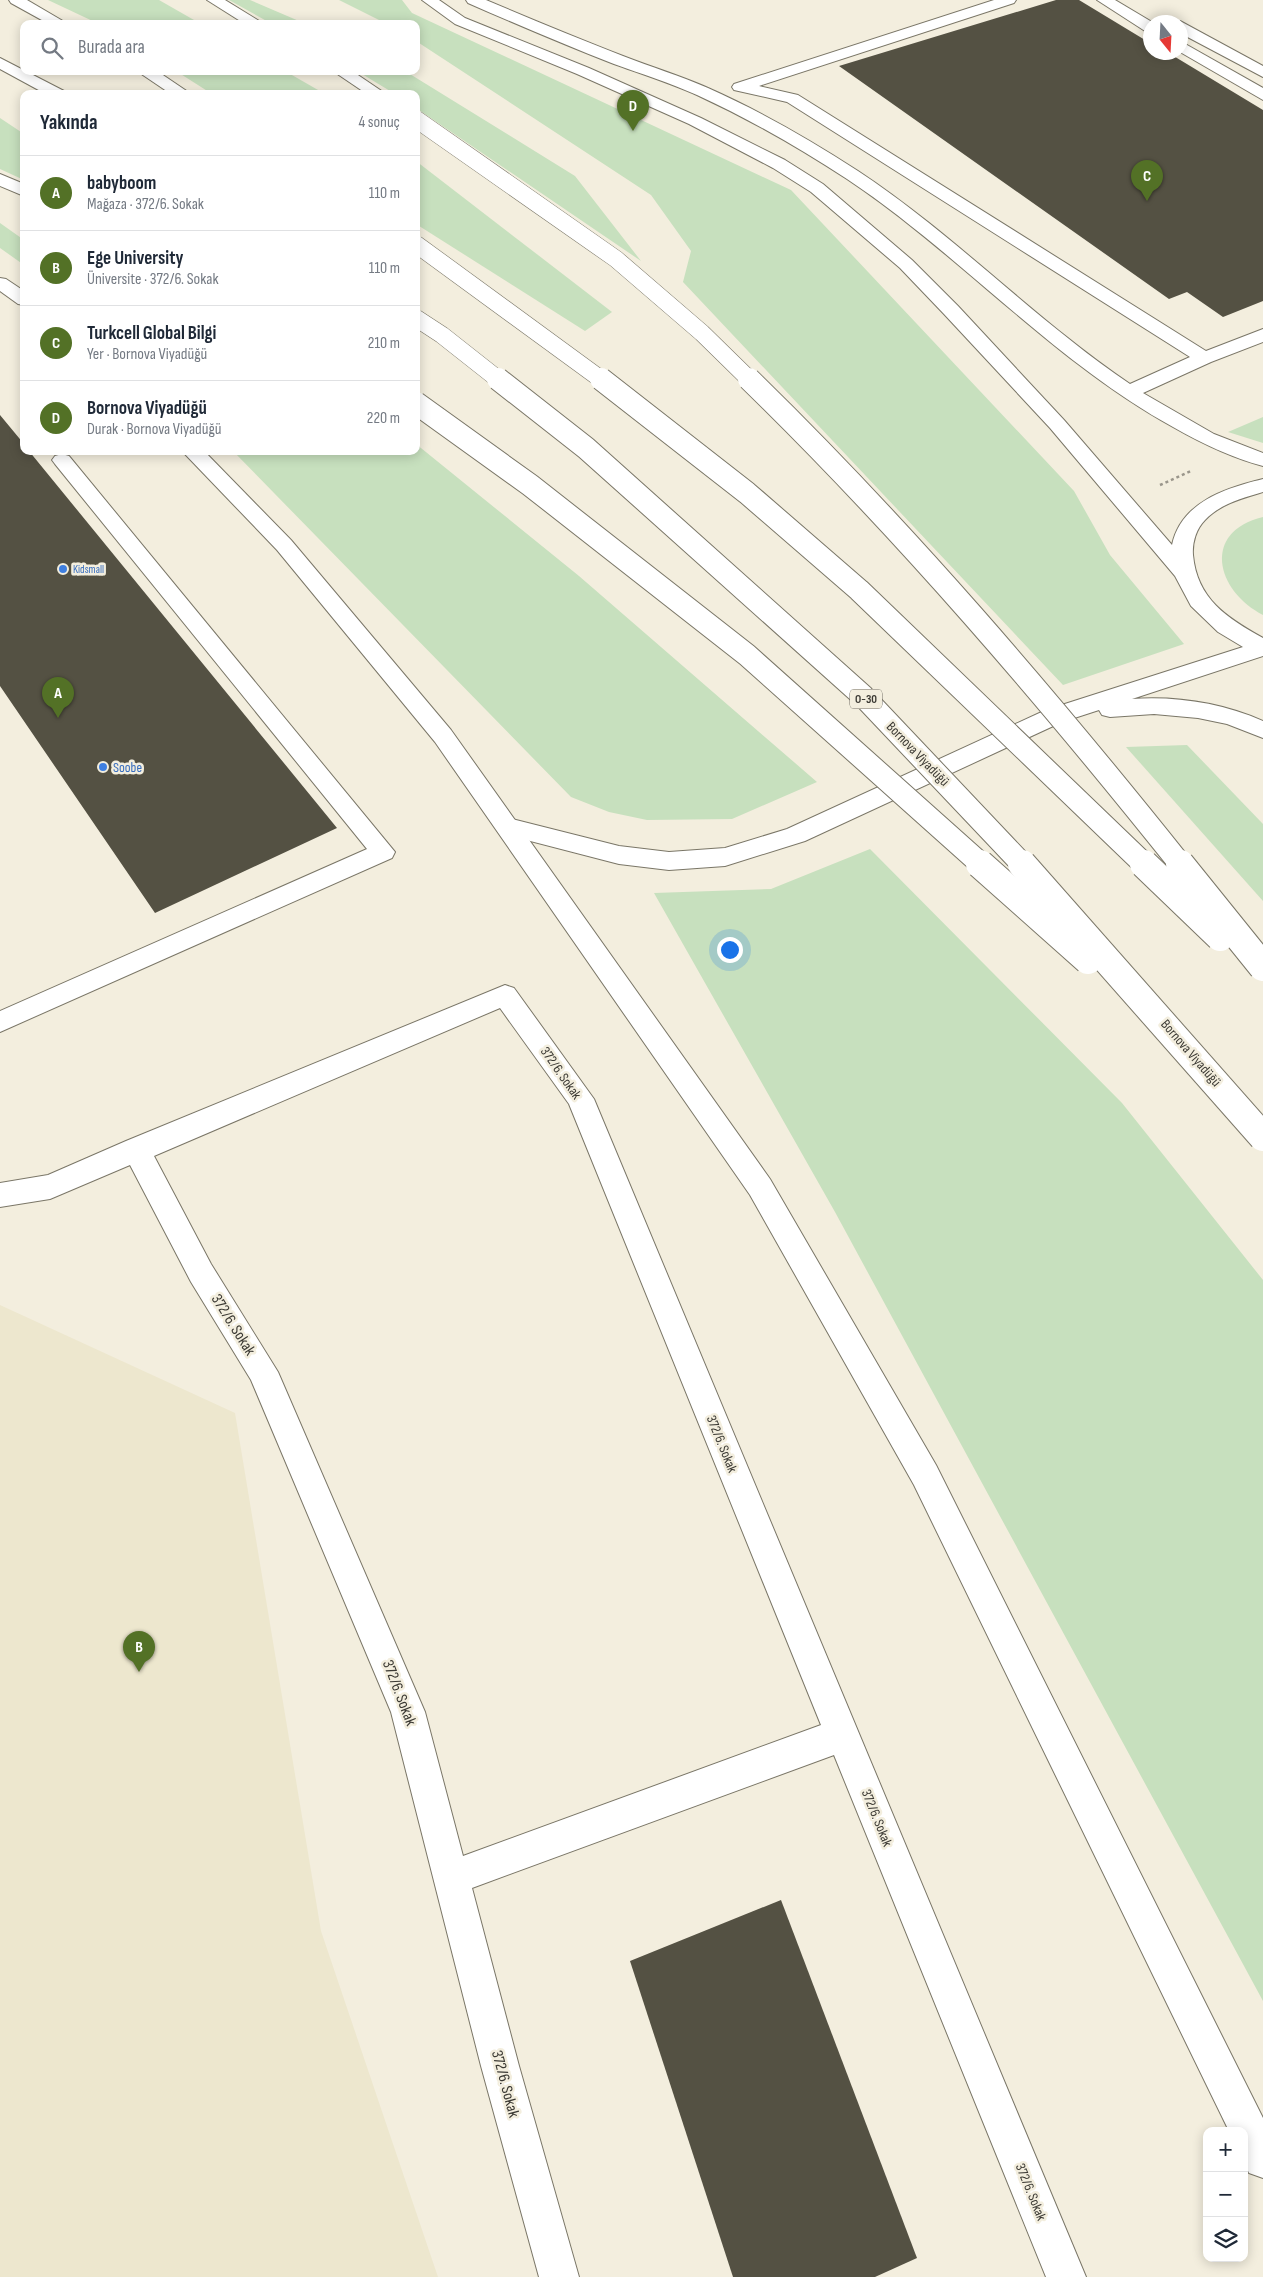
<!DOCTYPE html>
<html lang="tr">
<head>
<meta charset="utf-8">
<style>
	body { margin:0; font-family:"Sofia Sans Condensed",sans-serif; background:#f6f6f7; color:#1f2937 }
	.controls { position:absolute; right:15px; bottom:15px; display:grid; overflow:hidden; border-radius:10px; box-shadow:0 2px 12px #0003 }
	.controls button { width:45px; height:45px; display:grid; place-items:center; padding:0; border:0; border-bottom:1px solid #e0e1e3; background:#fff; color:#1f2937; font:25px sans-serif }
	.compass { position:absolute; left:1143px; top:15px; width:45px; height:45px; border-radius:50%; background:#fff; box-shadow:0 2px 12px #0003; rotate:162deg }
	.you { position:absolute; left:729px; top:949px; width:18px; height:18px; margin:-12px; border:4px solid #fff; border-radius:50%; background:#1a73e8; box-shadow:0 0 0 8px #1a73e833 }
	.badge { display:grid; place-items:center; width:32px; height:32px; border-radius:50%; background:#537126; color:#fff; font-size:16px; font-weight:700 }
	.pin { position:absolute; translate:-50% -41px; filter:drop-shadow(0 1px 2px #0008) }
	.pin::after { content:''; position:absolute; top:26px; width:18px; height:15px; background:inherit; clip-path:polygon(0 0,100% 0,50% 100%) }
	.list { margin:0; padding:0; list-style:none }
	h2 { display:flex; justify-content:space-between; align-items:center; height:65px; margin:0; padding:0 20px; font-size:21px }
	h2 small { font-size:16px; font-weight:400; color:#747a83 }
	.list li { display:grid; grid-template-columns:32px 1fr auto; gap:15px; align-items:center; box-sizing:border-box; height:75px; padding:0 20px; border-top:1px solid #e0e1e3 }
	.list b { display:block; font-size:19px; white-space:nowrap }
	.list p { margin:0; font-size:16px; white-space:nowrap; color:#747a83 }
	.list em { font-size:16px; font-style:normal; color:#747a83 }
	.icon { flex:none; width:28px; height:28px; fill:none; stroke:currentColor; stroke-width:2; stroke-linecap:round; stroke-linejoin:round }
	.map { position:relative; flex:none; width:1263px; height:2277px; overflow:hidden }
	.search { position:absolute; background:#fff; box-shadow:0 2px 12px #0003; left:20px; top:20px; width:400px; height:55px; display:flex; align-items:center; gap:12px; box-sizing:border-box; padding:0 18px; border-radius:10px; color:#747a83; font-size:19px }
	.panel { position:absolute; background:#fff; box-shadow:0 2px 12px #0003; left:20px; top:90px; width:400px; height:365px; border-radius:10px }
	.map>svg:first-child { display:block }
	.built { fill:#ede7ce }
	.green { fill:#c7e0be }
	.building { fill:#545143 }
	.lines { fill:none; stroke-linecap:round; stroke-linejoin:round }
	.minor-casing { stroke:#7a7667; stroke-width:2 }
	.major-casing { stroke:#7a7667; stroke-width:2 }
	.highway-casing { stroke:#7a7667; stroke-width:2 }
	.path { stroke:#9a968b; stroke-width:2.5; stroke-dasharray:3 3; stroke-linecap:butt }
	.minor { fill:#fff; fill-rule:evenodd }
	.major { fill:#fff; fill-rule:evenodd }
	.highway { fill:#fff; fill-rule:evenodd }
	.highway-bridge-far2-casing { stroke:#7a7667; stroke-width:18; stroke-linecap:butt }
	.highway-bridge-far1-casing { stroke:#7a7667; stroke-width:24; stroke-linecap:butt }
	.highway-bridge-casing { stroke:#7a7667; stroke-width:30; stroke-linecap:butt }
	.highway-bridge-far2 { stroke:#fff; stroke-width:17 }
	.highway-bridge-far1 { stroke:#fff; stroke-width:22 }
	.highway-bridge { stroke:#fff; stroke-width:28 }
	.shop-dot { fill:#3f7fe0; stroke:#f3eede; stroke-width:2 }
	.labels { text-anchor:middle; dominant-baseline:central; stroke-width:5; stroke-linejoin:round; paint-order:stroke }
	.far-shop-label { font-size:11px; fill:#366cbe; stroke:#f3eede; text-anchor:start }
	.shield { fill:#f3eede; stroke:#726f66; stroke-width:1 }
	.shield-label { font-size:12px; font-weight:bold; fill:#3b3933 }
	.street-label { font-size:14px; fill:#3b3933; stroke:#f3eede }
	.shop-label { font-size:14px; fill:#366cbe; stroke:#f3eede; text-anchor:start }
	.near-street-label { font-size:16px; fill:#3b3933; stroke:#f3eede }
</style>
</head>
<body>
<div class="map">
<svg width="1263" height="2277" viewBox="0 0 1263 2277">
	<rect width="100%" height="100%" fill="#f3eede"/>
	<path class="built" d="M0 1305 235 1413 321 1931 438 2277H0Z"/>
	<g class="green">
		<path d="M48 0H159L201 24H99Z"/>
		<path d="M229 0H250L306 24H272Z"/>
		<path d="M339 0H402L412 13 791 190 1074 491 1110 555 1184 644 1063 685 683 282 691 251 651 195 416 41V24H387Z"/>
		<path d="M176 71H285L325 94H212Z"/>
		<path d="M357 71H405L575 176 641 261 416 108V94H395Z"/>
		<path d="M0 118 24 134V180L0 169Z"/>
		<path d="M416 161 612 312 585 331 416 224Z"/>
		<path d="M0 223 24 240V265L0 248Z"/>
		<path d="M1263 417V443L1228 432Z"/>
		<path d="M416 444 579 576 817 782 732 819 647 820 609 812 571 797 233 451H416Z"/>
		<path d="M1263 517V615C1216 591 1201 532 1263 517Z"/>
		<path d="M1187 745 1263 824V901L1126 747Z"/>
		<path d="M870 849 1122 1103 1263 1280V2001L835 1212 654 893 771 889Z"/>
	</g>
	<g class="building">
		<path d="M1056 0H1079L1150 43V52H1167L1263 110V301L1223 317 1187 292 1169 299 839 66Z"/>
		<path d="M0 415 24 444V451H29L337 828 155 913 0 686Z"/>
		<path d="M781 1900 917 2258 875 2277H733L630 1961Z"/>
	</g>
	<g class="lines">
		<defs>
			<g id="minor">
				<path d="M422 0H439L465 18 589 68 701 118 785 160 823 184 912 260 958 306 1064 420 1172 545C1181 502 1226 488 1263 479V492C1243 498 1220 504 1205 520 1196 529 1192 543 1193 555 1197 599 1227 618 1263 638V656L1132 699C1176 696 1222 703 1263 721V738L1227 724 1198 718 1154 714 1110 717 1102 715 1099 710 1062 722 805 841 725 866 669 870 619 864 499 833 496 827 499 821 508 818 619 846 669 852 725 848 787 829 1046 710 1243 647 1218 632 1191 606 1175 576 1050 428 944 314 900 268 811 192 773 168 689 124 577 74 455 24Z"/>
				<path d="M466 0H486C531 19 577 38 623 56 651 67 681 76 708 88 760 111 810 140 858 171 955 235 1035 320 1130 384L1190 357 787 102 734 90 732 87 734 84 994 0H1016L1014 3 759 86 798 95 1206 351 1263 329V342L1211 362 1143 393 1214 434 1263 453V466C1232 458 1201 443 1173 427 1053 361 961 255 847 179 800 148 749 119 697 95 670 83 642 74 614 64 565 45 516 24 468 3Z"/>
				<path d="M1097 0H1115L1152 22 1150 32 1145 31Z"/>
				<path d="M1180 21 1263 66V77L1180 33V22H1176Z"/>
				<path d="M1180 41 1263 88V100L1180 52Z"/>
				<path d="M62 454 69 456 395 852 392 858 0 1032V1011L367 849 55 464 52 460 55 456Z"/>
				<path d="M505 985 514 988 594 1099 1086 2277H1046L834 1755 472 1888 519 2066 579 2277H539L481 2066 391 1712 251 1380 191 1282 130 1165 50 1199 0 1207V1183L48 1175 126 1141ZM500 1008 569 1104 821 1725 463 1856 425 1712 278 1372 211 1264 154 1156Z"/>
			</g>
			<g id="major">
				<path d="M0 278 6 279 24 291V305L18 304 0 291Z"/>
				<path d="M182 451H204L291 540 451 730 770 1179 936 1465 1263 2118V2178L1249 2173 1244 2162V2131H1229L914 1485 750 1195 435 742 277 550Z"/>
			</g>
			<g id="highway">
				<path d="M9 0H27L68 24H49L11 3Z"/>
				<path d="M207 0H225L264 24H245Z"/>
				<path d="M0 58 64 91 66 94H46L0 69Z"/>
				<path d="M137 71H157L191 94H171Z"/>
				<path d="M333 71H352L386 94H367Z"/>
				<path d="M0 174 24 184V196L0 186Z"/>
			</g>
		</defs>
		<use href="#minor" class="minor-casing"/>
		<use href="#major" class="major-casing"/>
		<use href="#highway" class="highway-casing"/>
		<path class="path" d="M1160 485 1191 471"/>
		<use href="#minor" class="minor"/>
		<use href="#major" class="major"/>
		<use href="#highway" class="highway"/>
		<defs>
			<g id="highway-bridge-far2">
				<path d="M416 119 616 259 702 333 750 380"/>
				<path d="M416 244 602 380"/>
				<path d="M416 318 442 335 499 380"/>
			</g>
			<g id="highway-bridge-far1">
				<path d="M498 379 586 448 863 696 1023 865"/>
				<path d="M601 379 747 493 859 590 1145 865"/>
				<path d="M749 379C904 530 1046 696 1181 865"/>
				<path d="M416 403 530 485 747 655 982 865"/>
			</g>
			<g id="highway-bridge">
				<path d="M980 864 1088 960"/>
				<path d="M1022 864 1263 1137"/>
				<path d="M1144 864 1220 937"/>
				<path d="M1180 864 1263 967"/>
			</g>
		</defs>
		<use href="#highway-bridge-far2" class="highway-bridge-far2-casing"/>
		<use href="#highway-bridge-far1" class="highway-bridge-far1-casing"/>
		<use href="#highway-bridge" class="highway-bridge-casing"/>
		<use href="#highway-bridge-far2" class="highway-bridge-far2"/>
		<use href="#highway-bridge-far1" class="highway-bridge-far1"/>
		<use href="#highway-bridge" class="highway-bridge"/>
	</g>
	<g class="shop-dot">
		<circle cx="63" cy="569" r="5"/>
		<circle cx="103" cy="767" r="5"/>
	</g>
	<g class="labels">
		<g class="far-shop-label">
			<text x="73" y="569">Kidsmall</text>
		</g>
		<rect class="shield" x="850" y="689.5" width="32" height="19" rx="4"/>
		<g class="shield-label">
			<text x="866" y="699">O-30</text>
		</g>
		<g class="street-label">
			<text transform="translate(918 754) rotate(46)">Bornova Viyadüğü</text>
			<text transform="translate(1191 1053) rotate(49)">Bornova Viyadüğü</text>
			<text transform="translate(561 1073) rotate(55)">372/6. Sokak</text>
			<text transform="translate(722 1444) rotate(68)">372/6. Sokak</text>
			<text transform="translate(877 1818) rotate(68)">372/6. Sokak</text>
			<text transform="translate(1031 2192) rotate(68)">372/6. Sokak</text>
		</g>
		<g class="shop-label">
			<text x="113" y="767">Soobe</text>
		</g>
		<g class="near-street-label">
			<text transform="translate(233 1325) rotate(58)">372/6. Sokak</text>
			<text transform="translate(399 1693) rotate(69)">372/6. Sokak</text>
			<text transform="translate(505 2084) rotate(75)">372/6. Sokak</text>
		</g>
	</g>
</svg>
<div class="controls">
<button>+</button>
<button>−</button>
<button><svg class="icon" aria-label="layers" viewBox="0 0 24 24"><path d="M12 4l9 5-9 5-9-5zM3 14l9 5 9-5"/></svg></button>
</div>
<svg class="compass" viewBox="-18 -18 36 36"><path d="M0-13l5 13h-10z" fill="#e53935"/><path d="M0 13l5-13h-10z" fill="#747a83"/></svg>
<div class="you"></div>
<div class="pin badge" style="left:58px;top:718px">A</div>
<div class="pin badge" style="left:139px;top:1672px">B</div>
<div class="pin badge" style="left:1147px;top:201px">C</div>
<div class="pin badge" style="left:633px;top:131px">D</div>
<div class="search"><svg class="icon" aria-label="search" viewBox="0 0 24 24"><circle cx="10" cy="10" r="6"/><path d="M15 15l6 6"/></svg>Burada ara</div>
<section class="panel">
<h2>Yakında<small>4 sonuç</small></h2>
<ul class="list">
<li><span class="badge">A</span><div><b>babyboom</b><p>Mağaza · 372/6. Sokak</p></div><em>110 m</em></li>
<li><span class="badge">B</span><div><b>Ege University</b><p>Üniversite · 372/6. Sokak</p></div><em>110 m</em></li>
<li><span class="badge">C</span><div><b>Turkcell Global Bilgi</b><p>Yer · Bornova Viyadüğü</p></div><em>210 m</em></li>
<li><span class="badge">D</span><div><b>Bornova Viyadüğü</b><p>Durak · Bornova Viyadüğü</p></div><em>220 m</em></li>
</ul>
</section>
</div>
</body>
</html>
